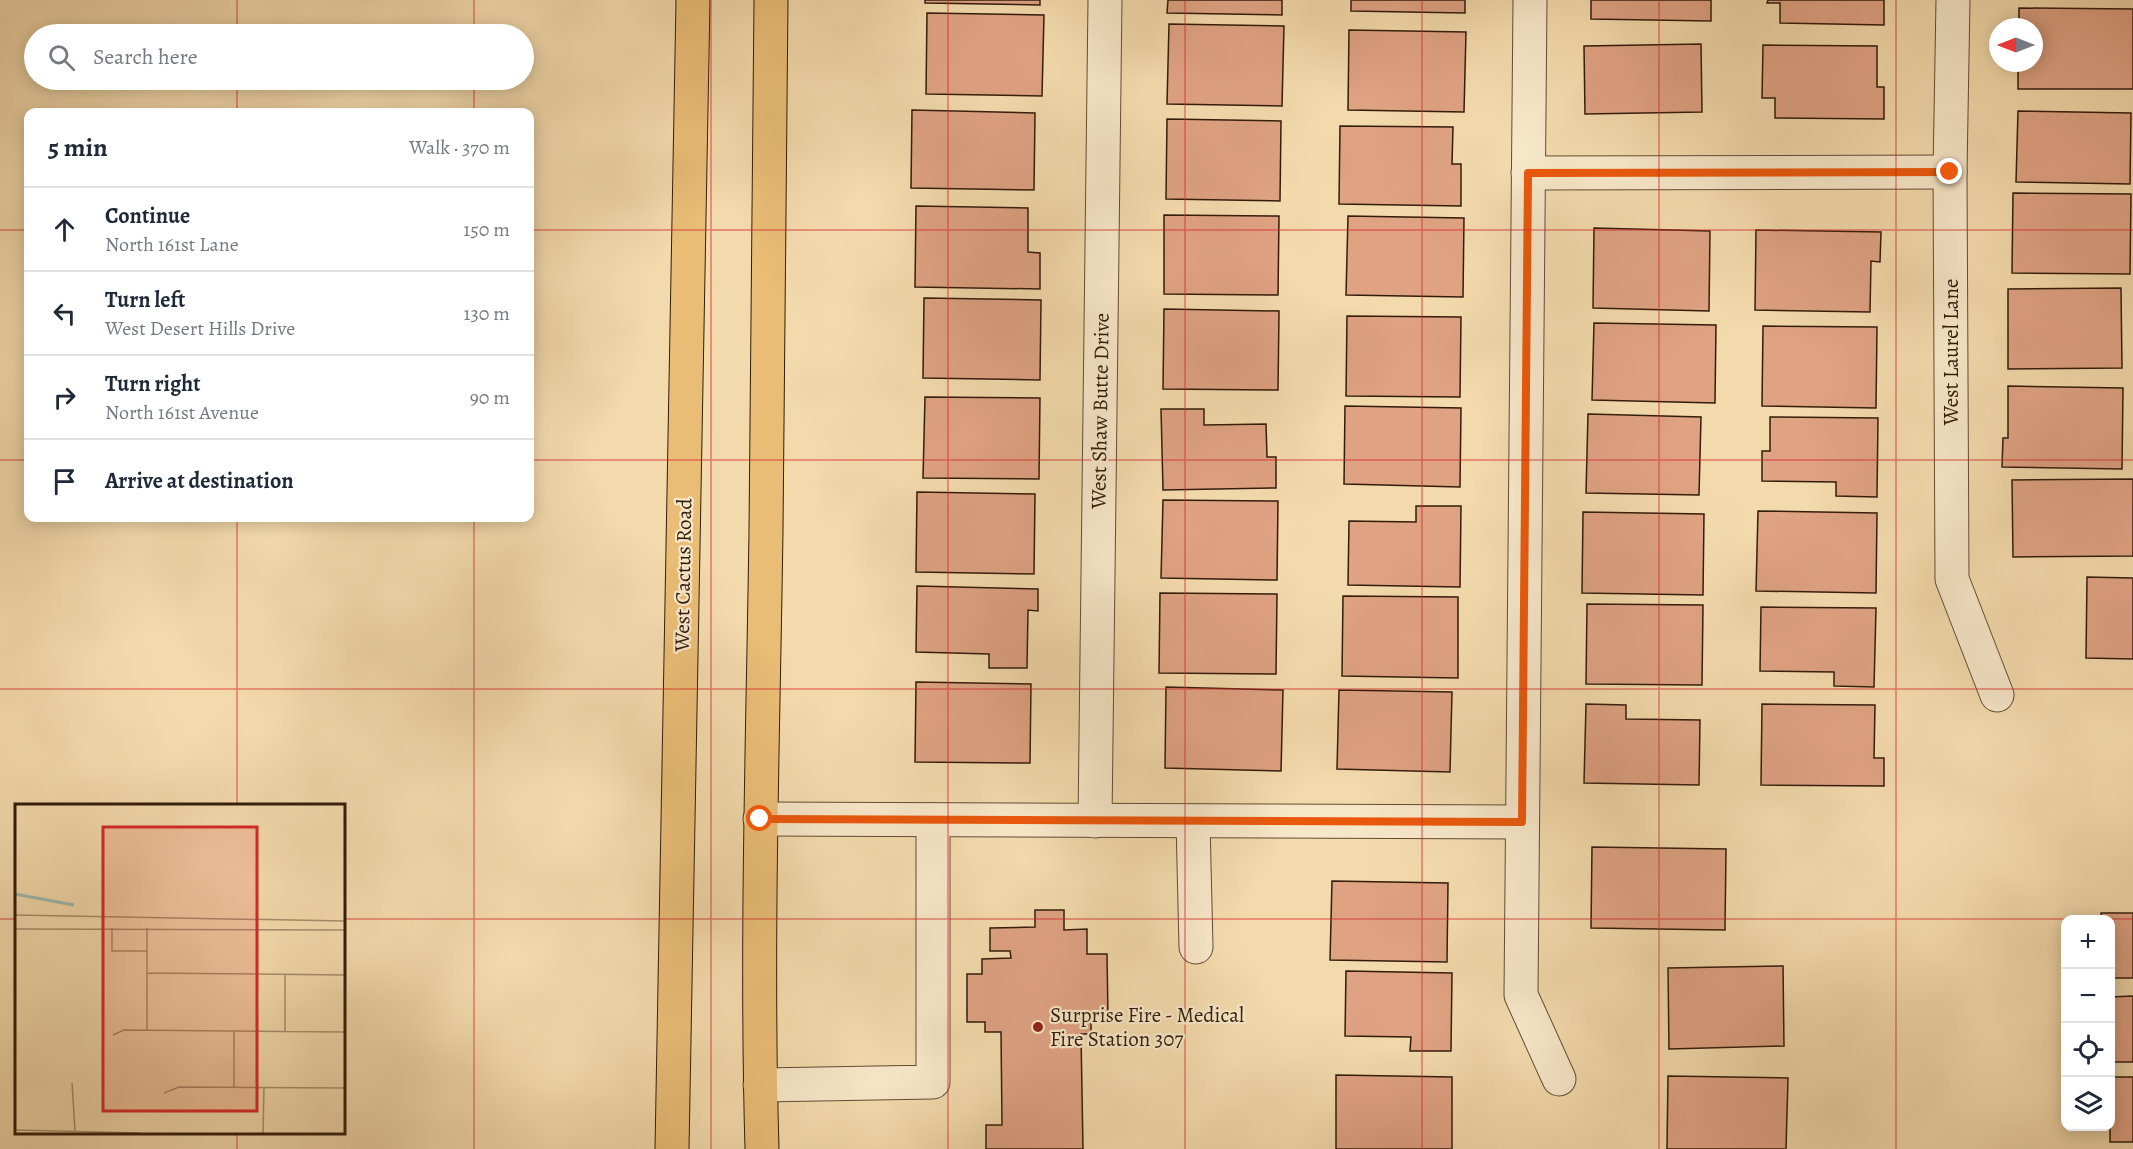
<!DOCTYPE html>
<html lang="en">
<head>
<meta charset="utf-8">
<style>
	body { margin:0; font-family:Alegreya,serif; background:#f6f6f7; color:#1f2937 }
	.controls { position:absolute; right:18px; bottom:18px; display:grid; overflow:hidden; border-radius:12px; box-shadow:0 3px 15px #0003 }
	.controls button { width:54px; height:54px; display:grid; place-items:center; padding:0; border:0; border-bottom:2px solid #e0e1e3; background:#fff; color:#1f2937; font:30px sans-serif }
	.compass { position:absolute; left:1989px; top:18px; width:54px; height:54px; border-radius:50%; background:#fff; box-shadow:0 3px 15px #0003; rotate:270deg }
	.stop { position:absolute; width:18px; height:18px; margin:-14px; border:4px solid #ea580c; border-radius:50%; background:#fff }
	.stop.end { background:#ea580c; border-color:#fff; box-shadow:0 2px 6px #0008 }
	.list { margin:0; padding:0; list-style:none }
	h2 { display:flex; justify-content:space-between; align-items:center; height:78px; margin:0; padding:0 24px; font-size:26px }
	h2 small { font-size:20px; font-weight:400; color:#747a83 }
	.list li { display:grid; grid-template-columns:39px 1fr auto; gap:18px; align-items:center; box-sizing:border-box; height:84px; padding:0 24px; border-top:2px solid #e0e1e3 }
	.list b { display:block; font-size:22px; white-space:nowrap }
	.list p { margin:0; font-size:20px; white-space:nowrap; color:#747a83 }
	.list em { font-size:20px; font-style:normal; color:#747a83 }
	.icon { flex:none; width:33px; height:33px; fill:none; stroke:currentColor; stroke-width:2; stroke-linecap:round; stroke-linejoin:round }
	.map { position:relative; flex:none; width:2133px; height:1149px; overflow:hidden }
	.search { position:absolute; background:#fff; box-shadow:0 3px 15px #0003; left:24px; top:24px; width:510px; height:66px; display:flex; align-items:center; gap:15px; box-sizing:border-box; padding:0 21px; border-radius:33px; color:#747a83; font-size:22px }
	.panel { position:absolute; background:#fff; box-shadow:0 3px 15px #0003; left:24px; top:108px; width:510px; height:414px; border-radius:12px }
	.map>svg:first-child { display:block }
	.building { fill:#dfa283; stroke:#321c0b; stroke-width:1.5 }
	.lines { fill:none; stroke-linecap:round; stroke-linejoin:round }
	.minor-casing { stroke:#624c33; stroke-width:35 }
	.major-casing { stroke:#321c0b; stroke-width:35 }
	.minor { stroke:#f7e7c9; stroke-width:33 }
	.major { stroke:#eabd76; stroke-width:33 }
	.route { stroke:#ea580c; stroke-width:8 }
	.grid { fill:none; stroke:#d62828; stroke-width:1.5; stroke-opacity:0.55 }
	.poi-dot { fill:#8f2418; stroke:#f7e7c9; stroke-width:2 }
	.labels { text-anchor:middle; dominant-baseline:central; stroke-width:4.5; stroke-linejoin:round; paint-order:stroke }
	.street-label { font-size:21px; fill:#321c0b; stroke:#f7e7c9 }
	.poi-label { font-size:21px; fill:#321c0b; stroke:#f7e7c9; text-anchor:start }
	.inset-river { fill:none; stroke:#9db9b1; stroke-width:3 }
	.inset-road { fill:none; stroke:#a68e6c; stroke-width:1.5 }
	.view { fill:#d62828; fill-opacity:0.15; stroke:#d62828; stroke-width:3 }
	.inset-edge { fill:none; stroke:#321c0b; stroke-width:3 }
</style>
</head>
<body>
<div class="map">
<svg width="2133" height="1149" viewBox="0 0 2133 1149">
	<rect width="100%" height="100%" fill="#f3daac"/>
	<filter id="stains"><feTurbulence type="fractalNoise" baseFrequency=".00333" numOctaves="4"/><feColorMatrix values="0 0 0 0 .2 0 0 0 0 .09 0 0 0 0 .02 0 0 0 .5 -.17"/></filter>
	<radialGradient id="worn" r=".72"><stop offset=".6" stop-color="#630" stop-opacity="0"/><stop offset="1" stop-color="#630" stop-opacity=".3"/></radialGradient>
	<g class="building">
		<path d="M925 0H1040V5L925 3Z"/>
		<path d="M1168 0H1282V15L1167 13Z"/>
		<path d="M1351 0H1465V13L1351 11Z"/>
		<path d="M1591 0H1711V21L1591 19Z"/>
		<path d="M1768 0H1884V25L1780 23V3H1767Z"/>
		<path d="M2019 8 2133 9V89H2018V63H2034V27H2019Z"/>
		<path d="M927 13 1044 15 1042 96 926 94Z"/>
		<path d="M1169 24 1284 26 1282 106 1167 104Z"/>
		<path d="M1349 30 1466 32 1464 112 1348 110Z"/>
		<path d="M1701 44 1702 112 1585 114 1584 46Z"/>
		<path d="M1763 45 1877 46V87H1884V119L1775 118V98H1762Z"/>
		<path d="M912 110 1035 113 1034 190 911 188Z"/>
		<path d="M2018 111 2131 113 2130 184 2016 182Z"/>
		<path d="M1167 119 1281 121 1280 201 1166 199Z"/>
		<path d="M1340 126 1453 127 1452 164H1461V206L1339 204Z"/>
		<path d="M2013 193 2131 194 2130 274 2012 273Z"/>
		<path d="M916 206 1028 208V252L1040 253V289L915 287Z"/>
		<path d="M1164 215 1279 216 1278 295 1164 294Z"/>
		<path d="M1348 216 1464 218 1463 297 1346 295Z"/>
		<path d="M1594 228 1710 231 1709 311 1593 308Z"/>
		<path d="M1756 230 1881 232 1880 262 1871 261 1870 312 1755 310Z"/>
		<path d="M2121 288 2122 368 2008 369V289Z"/>
		<path d="M924 298 1041 300 1040 380 923 378Z"/>
		<path d="M1164 309 1279 311 1278 390 1163 389Z"/>
		<path d="M1347 316 1461 317 1460 397 1346 396Z"/>
		<path d="M1594 323 1716 325 1715 403 1592 400Z"/>
		<path d="M1763 326 1877 327 1876 408 1762 406Z"/>
		<path d="M2008 386 2123 388 2122 469 2002 467 2003 438H2008Z"/>
		<path d="M925 397 1040 398 1039 479 923 478Z"/>
		<path d="M1345 406 1461 408 1460 487 1344 484Z"/>
		<path d="M1161 409H1204V425L1266 424 1267 457H1276V488L1163 490Z"/>
		<path d="M1588 414 1701 417 1699 495 1586 493Z"/>
		<path d="M1770 417 1878 418 1877 497 1836 496V482L1762 481V451H1770Z"/>
		<path d="M2133 479V556L2013 557 2012 480Z"/>
		<path d="M917 492 1035 494 1034 574 916 572Z"/>
		<path d="M1163 500 1278 501 1277 580 1161 578Z"/>
		<path d="M1416 506H1461L1460 587 1348 585 1349 521 1416 522Z"/>
		<path d="M1758 511 1877 513 1876 593 1756 591Z"/>
		<path d="M1583 512 1704 514 1703 595 1582 593Z"/>
		<path d="M2087 577 2133 578V659L2086 658Z"/>
		<path d="M917 586 1038 589V611L1028 610 1027 668H989V654L916 652Z"/>
		<path d="M1160 593 1277 594 1276 674 1159 673Z"/>
		<path d="M1343 596 1458 597V678L1342 676Z"/>
		<path d="M1587 604 1703 605 1702 685 1586 684Z"/>
		<path d="M1761 607 1876 608 1874 687 1834 686V672L1760 671Z"/>
		<path d="M916 682 1031 684 1030 763 915 762Z"/>
		<path d="M1166 687 1283 690 1281 771 1165 768Z"/>
		<path d="M1339 690 1452 692 1450 772 1337 769Z"/>
		<path d="M1586 704 1626 705V719L1700 720 1699 785 1584 783Z"/>
		<path d="M1762 704 1875 705 1874 758H1884V786L1761 785Z"/>
		<path d="M1592 847 1726 849 1725 930 1591 928Z"/>
		<path d="M1332 881 1448 883 1447 962 1330 960Z"/>
		<path d="M1035 910H1064V930L1087 929V954H1107L1108 1016H1091V1034H1081L1083 1149H986V1125H1002L1001 1032H985V1022H967V974H982V959L1011 958 1010 951H990V928L1035 927Z"/>
		<path d="M2101 913H2133V978H2110V920H2102Z"/>
		<path d="M1783 966 1784 1046 1669 1049 1668 968Z"/>
		<path d="M1346 971 1452 973 1451 1051H1410L1411 1037 1345 1036Z"/>
		<path d="M2133 996V1062H2110V997Z"/>
		<path d="M1336 1075 1452 1077V1149H1336Z"/>
		<path d="M1668 1076 1788 1078 1786 1149H1667Z"/>
		<rect x="2110" y="1077" width="23" height="65"/>
	</g>
	<g class="lines">
		<defs>
			<g id="minor">
				<path d="M1530 0 1521 995 1559 1079"/>
				<path d="M1953 0 1950 172 1952 579 1997 695"/>
				<path d="M1528 173 1950 172"/>
				<path d="M760 819 1522 822"/>
				<path d="M1095 821 1105 0"/>
				<path d="M1193 822 1196 947"/>
				<path d="M760 1085 933 1082V820"/>
			</g>
			<g id="major">
				<path d="M672 1149 693 0"/>
				<path d="M762 1149C756 943 763 737 766 531 769 354 770 177 771 0"/>
			</g>
		</defs>
		<use href="#minor" class="minor-casing"/>
		<use href="#major" class="major-casing"/>
		<use href="#minor" class="minor"/>
		<use href="#major" class="major"/>
	</g>
	<g class="lines">
		<path class="route" d="M760 819 1522 822 1528 173 1950 172"/>
	</g>
	<path class="grid" d="M237 0V34M474 0V34M711 0V1149M948 0V1149M1185 0V1149M1422 0V1149M1659 0V1149M1896 0V1149M237 80V112M474 80V112M0 230H28M530 230H2133M0 460H28M530 460H2133M237 518V806M474 518V1149M0 689H2133M0 919H16M344 919H2133M237 1132V1149"/>
	<circle class="poi-dot" cx="1038" cy="1027" r="6"/>
	<g class="labels">
		<g class="street-label">
			<text transform="translate(1951 352) rotate(-90)">West Laurel Lane</text>
			<text transform="translate(1100 411) rotate(-89)">West Shaw Butte Drive</text>
			<text transform="translate(683 575) rotate(-89)">West Cactus Road</text>
		</g>
		<g class="poi-label">
			<text x="1050" y="1015">Surprise Fire - Medical<tspan x="1050" dy="24">Fire Station 307</tspan></text>
		</g>
	</g>
	<g transform="translate(15 804)">
		<rect width="330" height="330" fill="#f3daac"/>
		<path class="inset-river" d="M0 90 59 101"/>
		<path class="inset-road" d="M0 111 330 117M97 124V147H132M0 125 330 126M132 169 330 171M132 226V124M219 227V283M270 227V171M98 231 109 226 330 228M57 279 60 327M149 289 164 283 330 284M0 326 125 329M248 329 249 284"/>
		<path class="view" d="M88 23H242V307H88Z"/>
		<rect width="330" height="330" class="inset-edge"/>
	</g>
	<rect width="100%" height="100%" filter="url(#stains)"/>
	<rect width="100%" height="100%" fill="url(#worn)"/>
</svg>
<div class="controls">
<button>+</button>
<button>−</button>
<button><svg class="icon" aria-label="locate" viewBox="0 0 24 24"><circle cx="12" cy="12" r="6"/><path d="M12 2v4M12 18v4M2 12h4M18 12h4"/></svg></button>
<button><svg class="icon" aria-label="layers" viewBox="0 0 24 24"><path d="M12 4l9 5-9 5-9-5zM3 14l9 5 9-5"/></svg></button>
</div>
<svg class="compass" viewBox="-18 -18 36 36"><path d="M0-13l5 13h-10z" fill="#e53935"/><path d="M0 13l5-13h-10z" fill="#747a83"/></svg>
<div class="stop" style="left:760px;top:819px"></div>
<div class="stop end" style="left:1950px;top:172px"></div>
<div class="search"><svg class="icon" aria-label="search" viewBox="0 0 24 24"><circle cx="10" cy="10" r="6"/><path d="M15 15l6 6"/></svg>Search here</div>
<section class="panel">
<h2>5 min<small>Walk · 370 m</small></h2>
<ul class="list">
<li><svg class="icon" aria-label="ahead" viewBox="0 0 24 24"><path d="M12 20V5M6 11l6-6 6 6"/></svg><div><b>Continue</b><p>North 161st Lane</p></div><em>150 m</em></li>
<li><svg class="icon" aria-label="left" viewBox="0 0 24 24"><path d="M17 20v-9H6M10 6l-5 5 5 5"/></svg><div><b>Turn left</b><p>West Desert Hills Drive</p></div><em>130 m</em></li>
<li><svg class="icon" aria-label="right" viewBox="0 0 24 24"><path d="M7 20v-9h11M14 6l5 5-5 5"/></svg><div><b>Turn right</b><p>North 161st Avenue</p></div><em>90 m</em></li>
<li><svg class="icon" aria-label="arrive" viewBox="0 0 24 24"><path d="M6 21V4h12l-3 4 3 4H6"/></svg><div><b>Arrive at destination</b></div></li>
</ul>
</section>
</div>
</body>
</html>
